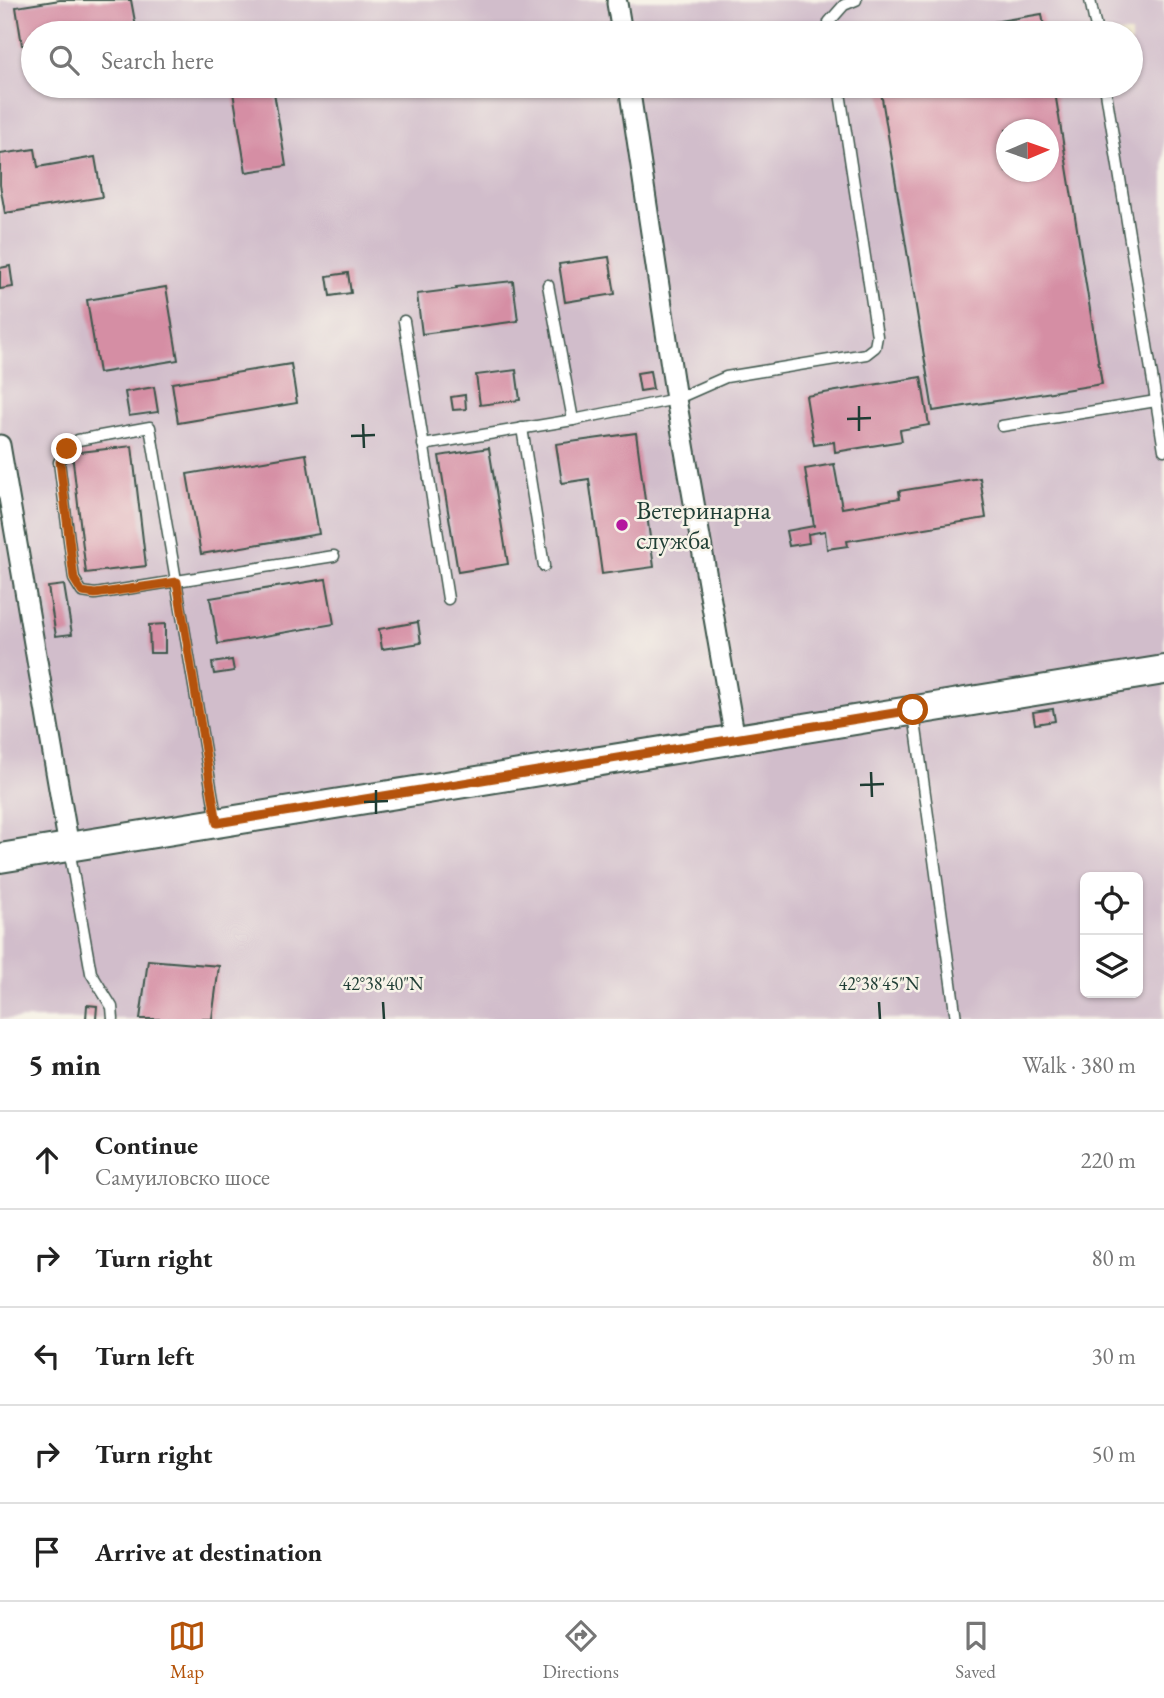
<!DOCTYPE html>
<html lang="en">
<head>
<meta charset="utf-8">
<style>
	body { margin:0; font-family:"EB Garamond",serif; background:#f2f2f2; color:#222 }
	.controls { position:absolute; right:21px; bottom:21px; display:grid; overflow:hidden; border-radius:10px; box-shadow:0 2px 5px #0004 }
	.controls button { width:63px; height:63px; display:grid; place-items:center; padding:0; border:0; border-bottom:2px solid #e0e0e0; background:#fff; color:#222; font:35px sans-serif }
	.compass { position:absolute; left:996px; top:119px; width:63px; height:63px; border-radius:50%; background:#fff; box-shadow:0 2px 5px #0004; rotate:88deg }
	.stop { position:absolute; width:21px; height:21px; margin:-16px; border:5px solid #b45309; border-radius:50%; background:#fff }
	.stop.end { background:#b45309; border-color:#fff; box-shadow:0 2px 7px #0008 }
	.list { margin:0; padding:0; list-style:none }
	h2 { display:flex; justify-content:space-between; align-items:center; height:91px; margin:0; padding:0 28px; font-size:30px }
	h2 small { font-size:23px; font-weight:400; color:#767676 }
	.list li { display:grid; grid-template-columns:46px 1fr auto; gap:21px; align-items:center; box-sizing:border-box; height:98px; padding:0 28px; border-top:2px solid #e0e0e0 }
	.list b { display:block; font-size:26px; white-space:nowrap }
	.list p { margin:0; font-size:23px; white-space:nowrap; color:#767676 }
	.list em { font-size:23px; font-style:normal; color:#767676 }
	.icon { flex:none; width:38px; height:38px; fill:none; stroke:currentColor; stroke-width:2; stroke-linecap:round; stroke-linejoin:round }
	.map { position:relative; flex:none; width:1164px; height:1019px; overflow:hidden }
	.search { position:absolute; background:#fff; box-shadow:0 2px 5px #0004; left:21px; right:21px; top:21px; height:77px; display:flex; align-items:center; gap:18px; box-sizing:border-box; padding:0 24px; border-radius:38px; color:#767676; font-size:26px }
	.sheet { height:581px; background:#fff }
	nav { display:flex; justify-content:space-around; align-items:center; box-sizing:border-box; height:98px; border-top:2px solid #e0e0e0; background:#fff; font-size:19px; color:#767676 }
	nav a { display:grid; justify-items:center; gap:4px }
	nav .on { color:#b45309 }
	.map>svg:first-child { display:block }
	.industrial { fill:#d1bdcb; fill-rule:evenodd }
	.building { fill:#d58ea4; fill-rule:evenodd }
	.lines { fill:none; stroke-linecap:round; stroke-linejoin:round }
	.lane-casing { stroke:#3e564b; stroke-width:13 }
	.street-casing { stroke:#3e564b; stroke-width:23 }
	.secondary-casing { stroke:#3e564b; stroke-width:32 }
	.lane { stroke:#fff; stroke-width:10 }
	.street { stroke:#fff; stroke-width:19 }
	.secondary { stroke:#fff; stroke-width:28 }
	.route { stroke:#b45309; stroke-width:9 }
	.ticks { fill:none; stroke:#1f3d34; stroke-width:2.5 }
	.poi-dot { fill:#b5179e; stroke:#f7f3e8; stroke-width:2.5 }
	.labels { text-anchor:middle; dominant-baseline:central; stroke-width:5; stroke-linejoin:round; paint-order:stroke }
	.poi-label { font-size:26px; fill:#1f3d34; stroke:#f7f3e8; text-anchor:start }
	.ticks-label { font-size:18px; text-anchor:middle; fill:#1f3d34; stroke:#f7f3e8; stroke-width:5; stroke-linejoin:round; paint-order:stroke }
</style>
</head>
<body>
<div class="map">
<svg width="1164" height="1019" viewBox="0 0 1164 1019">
	<rect width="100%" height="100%" fill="#f7f3e8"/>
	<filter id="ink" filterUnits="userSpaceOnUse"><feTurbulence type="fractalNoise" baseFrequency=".0143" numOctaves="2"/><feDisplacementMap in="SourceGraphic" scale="14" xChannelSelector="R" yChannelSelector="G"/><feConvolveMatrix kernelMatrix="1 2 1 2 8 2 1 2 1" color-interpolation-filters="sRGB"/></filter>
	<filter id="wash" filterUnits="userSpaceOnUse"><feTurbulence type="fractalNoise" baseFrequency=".00686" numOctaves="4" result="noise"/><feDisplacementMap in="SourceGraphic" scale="28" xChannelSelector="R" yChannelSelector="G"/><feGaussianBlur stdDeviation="1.57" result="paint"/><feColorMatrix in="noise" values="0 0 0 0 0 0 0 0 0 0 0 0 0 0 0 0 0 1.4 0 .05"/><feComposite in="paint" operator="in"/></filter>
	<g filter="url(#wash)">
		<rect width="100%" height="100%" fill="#efe7cd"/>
		<path class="industrial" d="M0 0H1164V1019H0ZM33 33H1131V86H33ZM1006 130H1048V172H1006ZM1085 877H1138V993H1085Z"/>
		<g id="blocks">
			<g class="building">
				<path d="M60 0H131L136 27 96 33H33V44L22 45 16 7Z"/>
				<path d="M1042 14 1045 33H932V32Z"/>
				<path d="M232 86H273L286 166 246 172Z"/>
				<path d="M880 86H1054L1102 384 933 411ZM1006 130H1048V172H1006Z"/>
				<path d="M35 149 38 167 95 157 102 197 5 213 0 185V154Z"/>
				<path d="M609 257 615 294 565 302 559 264Z"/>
				<path d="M10 266 13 287 0 289V268Z"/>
				<path d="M348 273 351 293 330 296 327 276Z"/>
				<path d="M513 281 518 321 422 334 417 294 457 289 456 287Z"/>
				<path d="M166 287 178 360 99 373 87 300Z"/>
				<path d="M291 364 297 403 178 423 172 383Z"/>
				<path d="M516 370 520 400 480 405 476 375Z"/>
				<path d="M650 371 653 389 640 391 637 373Z"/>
				<path d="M921 377 929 425 900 430 902 441 835 452 834 442 814 445 806 396Z"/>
				<path d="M154 387 158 412 129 416 125 392Z"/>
				<path d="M465 395 466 409 453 410 451 397Z"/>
				<path d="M636 433 654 567 602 574 589 479 562 483 556 444Z"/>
				<path d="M132 446 146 566 86 573 72 453Z"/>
				<path d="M489 448 508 564 458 572 439 456Z"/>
				<path d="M306 454 319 534 201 554 187 474Z"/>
				<path d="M834 464 842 508 900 498 899 491 980 478 986 518 847 541 848 546 827 549 825 531 808 534 809 543 789 546 786 531 814 526 805 469Z"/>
				<path d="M326 579 334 624 218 644 210 598Z"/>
				<path d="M64 585 72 634 56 636 48 587Z"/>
				<path d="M418 622 421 643 382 649 379 629Z"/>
				<path d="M165 624V653H150L149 625Z"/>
				<path d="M232 660 234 671 214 674 212 663Z"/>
				<path d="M1053 709 1055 721 1035 724 1033 712Z"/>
				<path d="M148 960 219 966 212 1019H140Z"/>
				<path d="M87 1005 97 1006 96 1019H86Z"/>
			</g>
		</g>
	</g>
	<g filter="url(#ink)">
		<use href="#blocks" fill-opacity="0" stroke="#3e564b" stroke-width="2"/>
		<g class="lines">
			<defs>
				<g id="lane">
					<path d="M1090 0 1097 33"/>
					<path d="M831 33 829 22 844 5 856 0"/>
					<path d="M1105 86 1164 450"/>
					<path d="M548 285 573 420"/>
					<path d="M404 321 448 599"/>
					<path d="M1002 426 1156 401"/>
					<path d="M522 428 544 566"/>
					<path d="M423 445 573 420 676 399 726 377 866 354 875 347 877 336 839 86"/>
					<path d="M914 714 956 1019"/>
					<path d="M217 822 150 427 78 440 67 449 59 462 74 579 82 592 95 594 334 556"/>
					<path d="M69 849 91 973 112 1007 113 1019"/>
				</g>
				<g id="street">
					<path d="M617 3 622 33"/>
					<path d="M629 86 676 399 735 739"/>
					<path d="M0 445 69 847"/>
				</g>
				<path id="secondary" d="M0 858 1164 670"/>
			</defs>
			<use href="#lane" class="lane-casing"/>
			<use href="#street" class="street-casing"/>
			<use href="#secondary" class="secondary-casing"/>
			<use href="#lane" class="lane"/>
			<use href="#street" class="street"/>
			<use href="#secondary" class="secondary"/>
		</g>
	</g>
	<g class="lines" filter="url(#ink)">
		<path class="route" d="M67 449 60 462 74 579 82 592 95 594 177 582 217 823 913 710"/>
	</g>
	<path class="ticks" d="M859 406V431M847 419 871 418M363 424 364 448M351 436 375 435M871 772 872 797M860 785 884 784M376 790V814M364 802 388 801M383 1002 384 1019M879 1002 880 1019"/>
	<circle class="poi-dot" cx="622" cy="525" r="7"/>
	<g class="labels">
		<g class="poi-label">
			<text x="636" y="510">Ветеринарна<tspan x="636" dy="30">служба</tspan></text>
		</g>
	</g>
	<g class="ticks-label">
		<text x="383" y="990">42°38'40"N</text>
		<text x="879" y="990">42°38'45"N</text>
	</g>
</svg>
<div class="controls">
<button><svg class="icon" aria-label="locate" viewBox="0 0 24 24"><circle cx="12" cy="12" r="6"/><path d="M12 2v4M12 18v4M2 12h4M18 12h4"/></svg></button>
<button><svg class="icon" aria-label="layers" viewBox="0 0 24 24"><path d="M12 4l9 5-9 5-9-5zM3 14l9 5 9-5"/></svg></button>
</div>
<svg class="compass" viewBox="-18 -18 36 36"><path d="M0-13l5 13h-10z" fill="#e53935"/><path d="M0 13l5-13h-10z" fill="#767676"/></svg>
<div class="stop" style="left:913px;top:710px"></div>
<div class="stop end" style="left:67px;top:449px"></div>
<div class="search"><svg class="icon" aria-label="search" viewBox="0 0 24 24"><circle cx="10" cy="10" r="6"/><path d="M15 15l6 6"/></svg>Search here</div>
</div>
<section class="sheet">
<h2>5 min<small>Walk · 380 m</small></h2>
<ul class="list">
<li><svg class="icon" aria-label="ahead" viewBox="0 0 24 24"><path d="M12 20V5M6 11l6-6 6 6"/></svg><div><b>Continue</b><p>Самуиловско шосе</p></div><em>220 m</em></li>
<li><svg class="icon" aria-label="right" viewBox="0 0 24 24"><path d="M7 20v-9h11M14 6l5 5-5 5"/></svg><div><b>Turn right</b></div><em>80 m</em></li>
<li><svg class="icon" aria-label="left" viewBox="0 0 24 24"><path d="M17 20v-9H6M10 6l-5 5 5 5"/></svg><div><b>Turn left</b></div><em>30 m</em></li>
<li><svg class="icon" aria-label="right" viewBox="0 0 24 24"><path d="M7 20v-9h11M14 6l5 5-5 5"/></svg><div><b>Turn right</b></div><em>50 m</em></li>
<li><svg class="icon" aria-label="arrive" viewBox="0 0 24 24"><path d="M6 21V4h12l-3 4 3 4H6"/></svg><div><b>Arrive at destination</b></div></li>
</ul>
</section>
<nav>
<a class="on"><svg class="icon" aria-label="map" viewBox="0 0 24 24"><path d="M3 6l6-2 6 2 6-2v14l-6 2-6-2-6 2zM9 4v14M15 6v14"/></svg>Map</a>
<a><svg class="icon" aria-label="directions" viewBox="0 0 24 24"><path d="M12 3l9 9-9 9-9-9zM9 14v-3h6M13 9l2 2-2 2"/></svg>Directions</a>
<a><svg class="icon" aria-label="saved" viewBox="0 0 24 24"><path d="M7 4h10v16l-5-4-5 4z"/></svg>Saved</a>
</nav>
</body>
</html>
